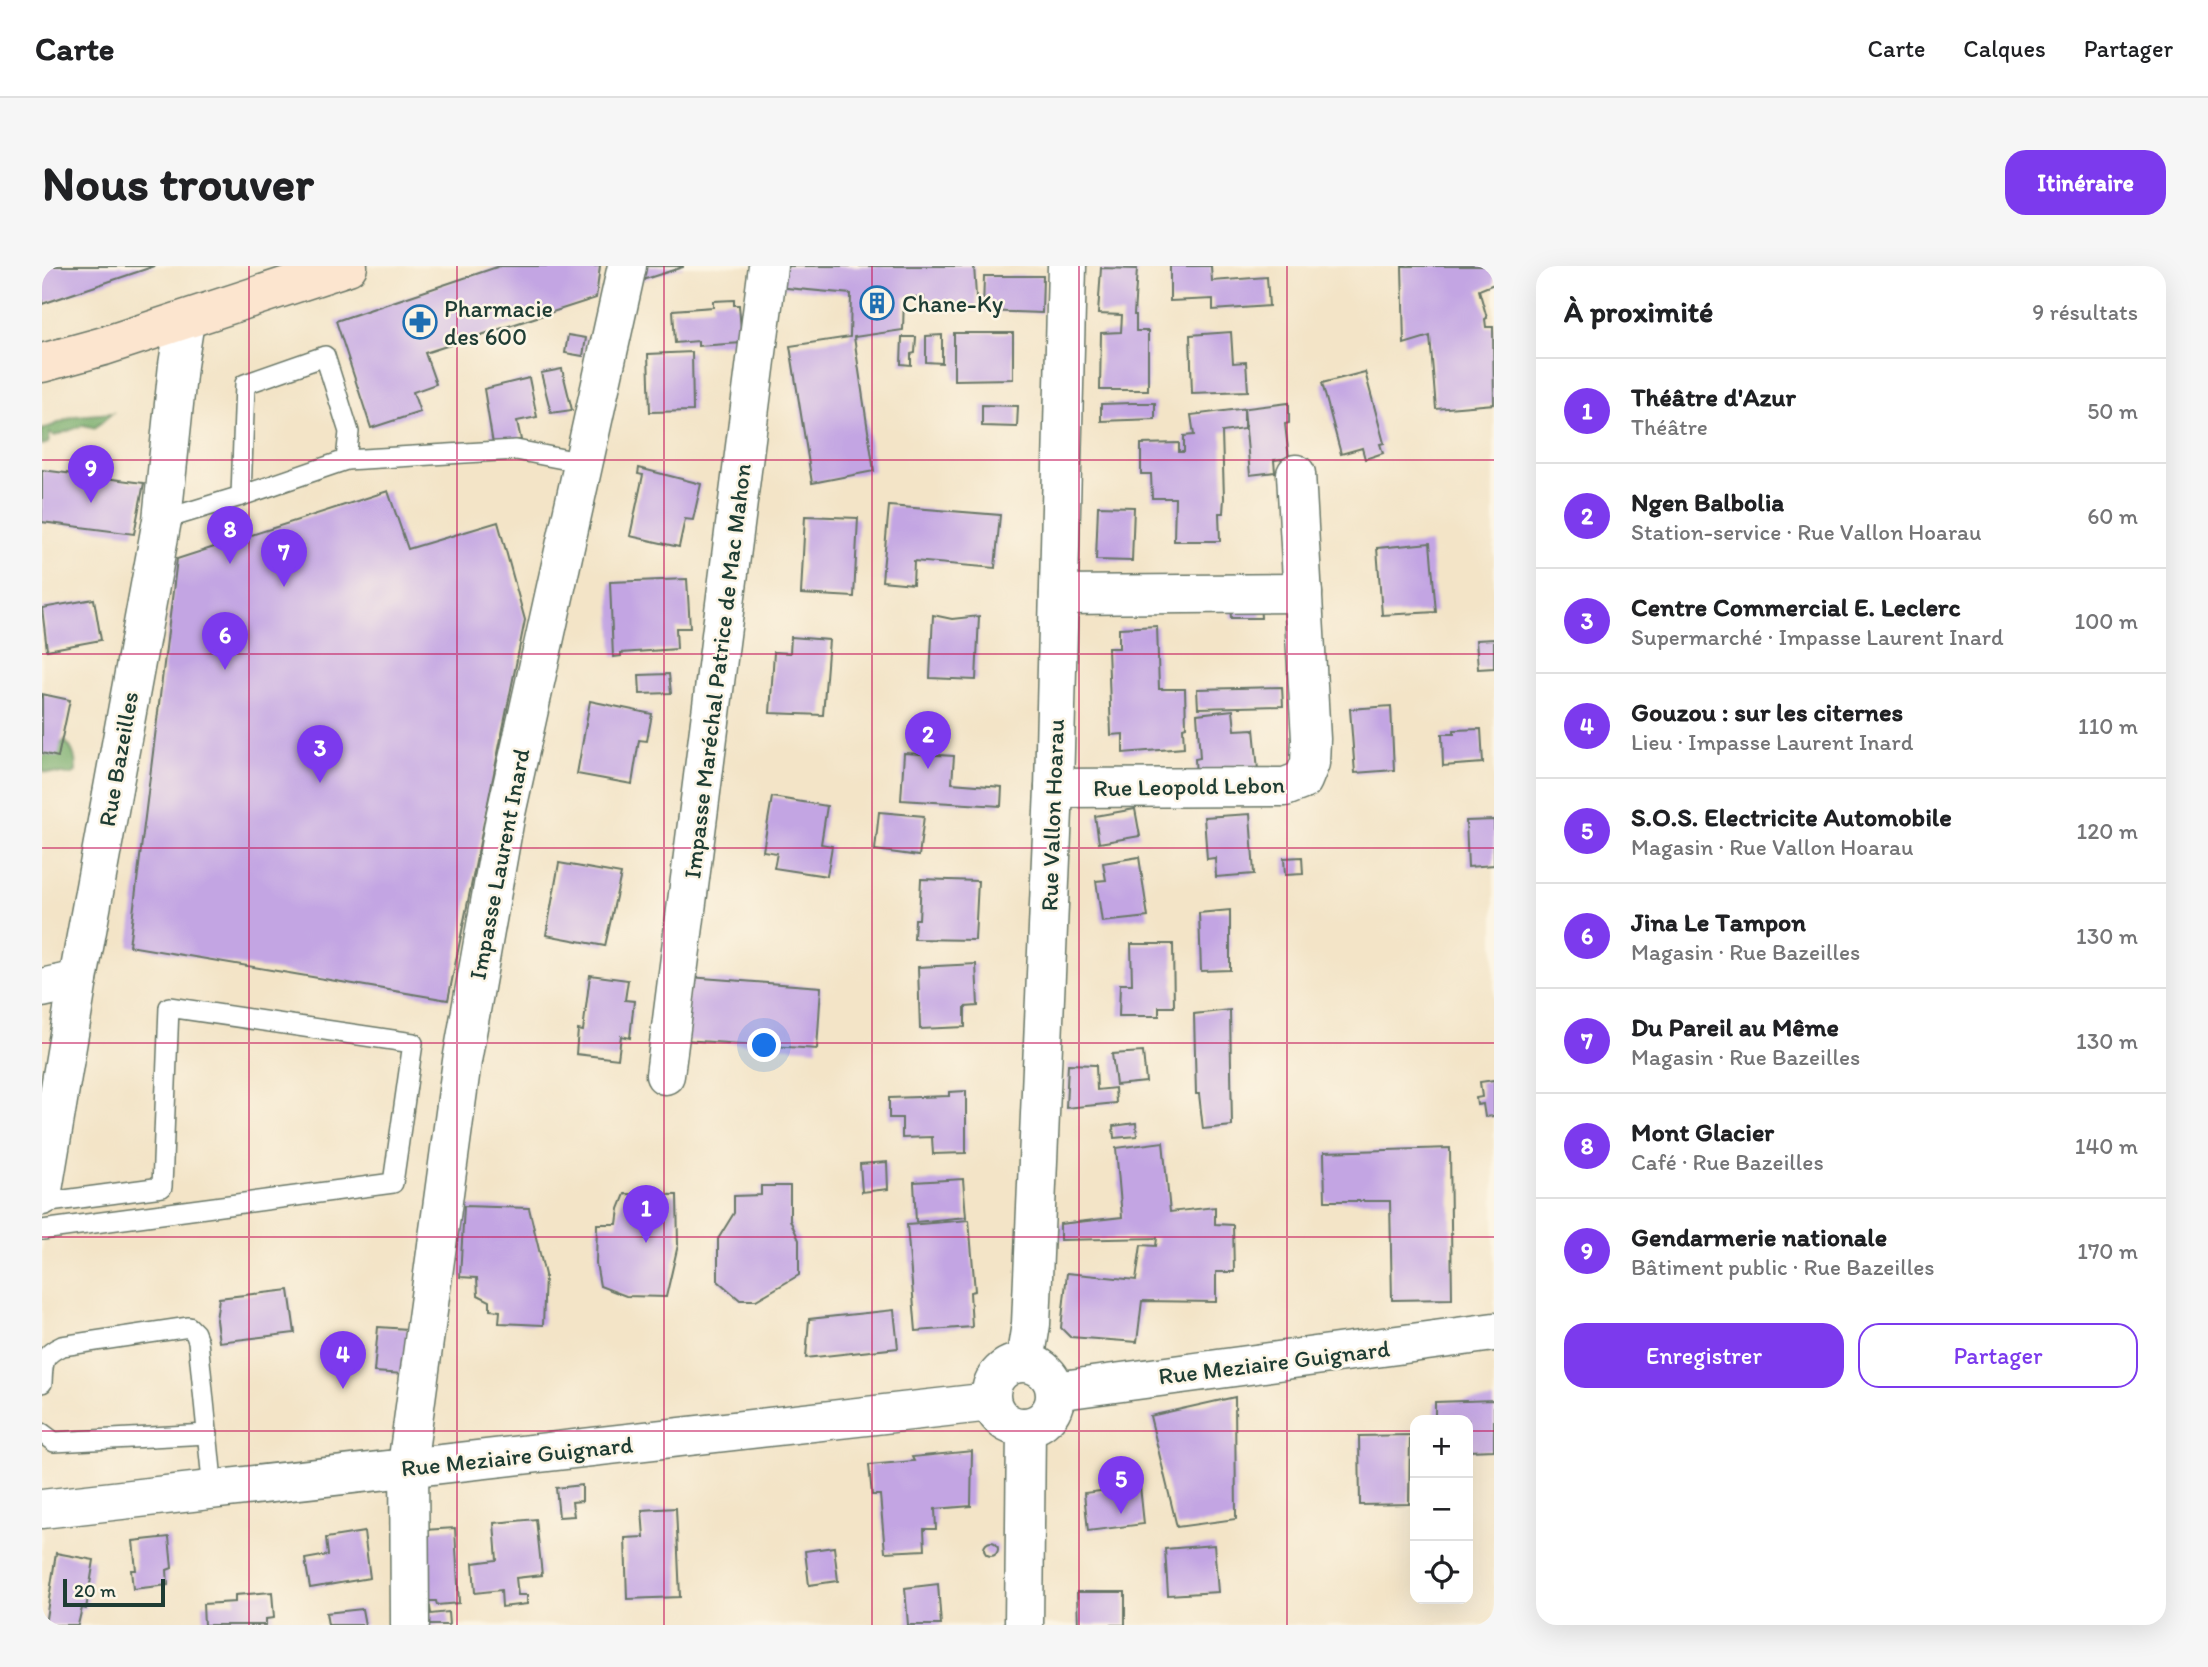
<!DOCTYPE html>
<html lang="fr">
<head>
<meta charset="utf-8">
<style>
	body { margin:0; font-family:Itim,sans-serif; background:#f6f6f6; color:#202124 }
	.controls { position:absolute; right:21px; bottom:21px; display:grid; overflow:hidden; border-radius:14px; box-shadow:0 7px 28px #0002 }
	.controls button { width:63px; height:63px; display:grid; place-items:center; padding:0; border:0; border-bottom:2px solid #e0e0e0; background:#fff; color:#202124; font:35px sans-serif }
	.scale { position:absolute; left:21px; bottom:18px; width:102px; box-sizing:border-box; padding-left:7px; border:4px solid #1f3d34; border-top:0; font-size:19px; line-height:24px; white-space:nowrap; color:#1f3d34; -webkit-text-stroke:5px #fcf5e5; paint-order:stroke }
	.you { position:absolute; left:723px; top:780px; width:24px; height:24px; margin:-18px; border:5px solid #fff; border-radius:50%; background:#1a73e8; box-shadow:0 0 0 10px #1a73e833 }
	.badge { display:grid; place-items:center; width:46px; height:46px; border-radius:50%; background:#7c3aed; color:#fff; font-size:23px; font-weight:700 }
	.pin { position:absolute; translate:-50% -58px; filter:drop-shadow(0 2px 4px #0008) }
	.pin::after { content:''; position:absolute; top:37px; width:24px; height:21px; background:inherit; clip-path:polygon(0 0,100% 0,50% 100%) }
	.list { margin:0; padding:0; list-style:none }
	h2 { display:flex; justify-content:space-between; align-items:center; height:91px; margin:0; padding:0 28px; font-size:30px }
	h2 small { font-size:23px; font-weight:400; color:#757577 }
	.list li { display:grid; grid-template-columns:46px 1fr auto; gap:21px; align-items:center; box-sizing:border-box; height:105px; padding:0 28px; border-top:2px solid #e0e0e0 }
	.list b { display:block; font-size:26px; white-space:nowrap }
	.list p { margin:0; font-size:23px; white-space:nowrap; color:#757577 }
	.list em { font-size:23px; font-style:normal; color:#757577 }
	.actions { display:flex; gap:14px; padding:21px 28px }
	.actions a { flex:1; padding:16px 0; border:2px solid #7c3aed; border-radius:21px; text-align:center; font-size:24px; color:#7c3aed }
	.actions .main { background:#7c3aed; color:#fff }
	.icon { flex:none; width:38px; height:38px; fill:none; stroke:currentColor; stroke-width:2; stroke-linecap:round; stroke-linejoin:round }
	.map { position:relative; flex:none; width:1452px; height:1359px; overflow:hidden; border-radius:21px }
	header { display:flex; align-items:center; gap:42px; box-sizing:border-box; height:98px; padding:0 35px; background:#fff; border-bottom:2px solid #e0e0e0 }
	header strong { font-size:33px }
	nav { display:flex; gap:38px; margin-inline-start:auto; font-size:24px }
	.intro { display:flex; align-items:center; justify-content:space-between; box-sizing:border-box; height:168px; padding:0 42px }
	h1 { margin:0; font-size:49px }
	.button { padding:18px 32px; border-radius:21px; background:#7c3aed; color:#fff; font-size:24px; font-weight:700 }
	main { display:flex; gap:42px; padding:0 42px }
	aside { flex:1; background:#fff; border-radius:21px; box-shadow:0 7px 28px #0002 }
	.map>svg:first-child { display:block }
	.forest { fill:#74aa68; stroke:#4a744e; stroke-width:2 }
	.building { fill:#c3a5e3 }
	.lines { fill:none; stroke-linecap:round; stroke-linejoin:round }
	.service-casing { stroke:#697767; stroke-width:22 }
	.minor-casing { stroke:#697767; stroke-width:41 }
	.tertiary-casing { stroke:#697767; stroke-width:41 }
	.secondary-casing { stroke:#697767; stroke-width:41 }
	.service { stroke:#fff; stroke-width:19 }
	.minor { stroke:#fff; stroke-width:38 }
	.tertiary { stroke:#fff; stroke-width:38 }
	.secondary { stroke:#fce5cf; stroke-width:38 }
	.grid { fill:none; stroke:#c2185b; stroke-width:2; stroke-opacity:0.55 }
	.labels { text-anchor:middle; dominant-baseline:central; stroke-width:5; stroke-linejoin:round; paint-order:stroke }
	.poi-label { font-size:24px; fill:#1f3d34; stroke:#fcf5e5; text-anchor:start }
	.street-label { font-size:24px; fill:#1f3d34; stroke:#fcf5e5 }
</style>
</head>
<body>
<header>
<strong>Carte</strong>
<nav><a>Carte</a><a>Calques</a><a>Partager</a></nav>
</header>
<div class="intro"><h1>Nous trouver</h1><a class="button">Itinéraire</a></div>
<main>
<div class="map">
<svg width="1452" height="1359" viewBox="0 0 1452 1359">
	<rect width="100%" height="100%" fill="#fcf5e5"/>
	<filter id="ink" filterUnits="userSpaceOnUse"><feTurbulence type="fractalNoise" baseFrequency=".0143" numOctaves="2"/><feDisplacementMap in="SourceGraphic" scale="14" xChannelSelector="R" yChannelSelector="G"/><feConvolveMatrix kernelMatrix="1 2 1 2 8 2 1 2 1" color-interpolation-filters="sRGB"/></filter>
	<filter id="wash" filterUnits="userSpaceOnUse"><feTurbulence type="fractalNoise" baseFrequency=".00686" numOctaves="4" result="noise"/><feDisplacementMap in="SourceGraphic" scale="28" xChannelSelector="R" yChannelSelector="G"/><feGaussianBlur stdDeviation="1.57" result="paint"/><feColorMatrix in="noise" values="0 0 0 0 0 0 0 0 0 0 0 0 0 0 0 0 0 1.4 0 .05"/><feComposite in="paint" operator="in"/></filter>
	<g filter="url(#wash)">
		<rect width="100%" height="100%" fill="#f3e4c7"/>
		<g class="forest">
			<path d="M70 147 53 162 42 159 13 170 8 167 6 177 0 179V164L33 150Z"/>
			<path d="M23 475C32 484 34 493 34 506L28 509 3 506 0 503V491Z"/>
		</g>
		<g id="blocks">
			<g class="building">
				<path d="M0 0H113L0 38Z"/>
				<path d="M458 0H558L554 32 383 87 394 118 371 126 378 146 329 162 294 55Z"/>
				<path d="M594 0H641V1L591 17Z"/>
				<path d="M737 0H932L935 45 882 43V31H862L861 64 812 71 832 205 770 217 748 80 808 71 809 28 734 21Z"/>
				<path d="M1128 0H1169L1170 15 1225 11 1227 40 1171 44V33L1128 35Z"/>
				<path d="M1360 0H1452V18L1437 24 1445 52 1443 53 1444 61H1451L1452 138 1394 143 1388 70 1362 78Z"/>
				<path d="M1059 2 1095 3 1092 49H1094V65H1106V124H1058L1059 67 1079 66 1080 49 1056 48Z"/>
				<path d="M942 10H1001L1000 47 941 45Z"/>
				<path d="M692 34V39H697L700 77 656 80V75L633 77 631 44 671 41V35Z"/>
				<path d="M1189 66 1191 97 1204 96 1206 125 1150 127 1148 69Z"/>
				<path d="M912 67H971V113L912 114Z"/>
				<path d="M526 69 544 72 541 90 523 87Z"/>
				<path d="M900 69V97L884 96V70Z"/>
				<path d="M860 71H874L873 87 869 88V99L859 98Z"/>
				<path d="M650 86 651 145 608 146 606 88Z"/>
				<path d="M520 103 530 144 509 147 499 107Z"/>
				<path d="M1323 106 1342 177 1338 178 1341 187 1323 193 1320 182 1299 188 1280 117Z"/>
				<path d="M487 112 495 151 475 155 479 174 451 178 442 123Z"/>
				<path d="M1090 137H1113V153L1059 155V138Z"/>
				<path d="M1247 137V157L1243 158 1247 192 1232 194 1233 206 1208 209 1202 142V163L1180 166 1182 232 1181 247H1177L1178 275H1132L1133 232H1110L1109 208H1099V178L1137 177V186H1142V170L1152 169 1149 149Z"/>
				<path d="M940 139 976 140 975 161 940 160Z"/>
				<path d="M597 202 659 218 651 254 643 253 637 281 588 270 601 209 596 208Z"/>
				<path d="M0 204 102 217 92 268 0 256Z"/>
				<path d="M346 225 366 283 456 256 483 354 406 734 87 680 135 293Z"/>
				<path d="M847 240 958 249 953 302 872 295 871 318 840 315Z"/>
				<path d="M1056 240 1092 241 1090 295 1054 294Z"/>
				<path d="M763 250 816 252 812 331 759 328Z"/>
				<path d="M1388 277 1394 346 1340 349 1335 282Z"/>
				<path d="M645 313 648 362H634L635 383 579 387V390L571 391 568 316Z"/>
				<path d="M52 333 59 374 5 384 0 342Z"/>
				<path d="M1188 337H1218L1219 352H1189Z"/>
				<path d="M891 349 910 353 937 350 934 414 888 412Z"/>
				<path d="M1115 360 1117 423H1143L1144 461 1141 462 1142 482 1081 487V468L1069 469 1066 382H1077V362Z"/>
				<path d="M749 371 787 374 781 449 728 447 732 386 748 387Z"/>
				<path d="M1452 373V402L1436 403 1434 374Z"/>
				<path d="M627 408 629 427 598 428 597 409Z"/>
				<path d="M1240 421 1241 440 1156 442 1155 423Z"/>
				<path d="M0 428 28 434 16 491 0 487Z"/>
				<path d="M548 435 610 448 605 475 597 474 590 518 535 508Z"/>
				<path d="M1349 440 1352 504 1313 507 1308 443Z"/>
				<path d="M1191 444 1193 464 1212 463 1216 504 1154 509 1153 493 1158 492 1155 448Z"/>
				<path d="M1439 463 1441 497 1401 500 1400 468H1412V464Z"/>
				<path d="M862 487 912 490 910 517 960 521 959 540 859 534Z"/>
				<path d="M730 531 785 540 779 578 790 580 785 610 732 602 735 587 721 585Z"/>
				<path d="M1093 543 1098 570 1057 577 1053 550Z"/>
				<path d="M837 546 882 550 877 590 833 584Z"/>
				<path d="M1208 548 1212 608 1174 611 1173 592 1165 593 1162 551Z"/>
				<path d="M1452 554V599L1426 601 1424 555Z"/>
				<path d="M1097 591 1106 651 1060 656 1054 615 1064 614 1061 597Z"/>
				<path d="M1260 591 1261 608 1243 609 1242 592Z"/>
				<path d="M517 597 579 608 563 680 504 669Z"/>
				<path d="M879 613 936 615 933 674 872 673 873 653H877Z"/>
				<path d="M1188 644V704L1159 705 1157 647Z"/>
				<path d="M1089 678H1131L1132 741H1117V750H1077L1078 718H1090Z"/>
				<path d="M934 698 936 740 923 741V761L878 763 876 701Z"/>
				<path d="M548 709 586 714 583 734 592 735 588 772 579 770 576 793 534 788 536 764 541 765Z"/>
				<path d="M647 711 779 721 775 783 642 774Z"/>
				<path d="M1188 744 1190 860 1161 863 1157 828H1154L1152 748Z"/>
				<path d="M1101 786 1104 816 1074 819 1070 788Z"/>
				<path d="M1026 798 1054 799 1055 824 1073 822 1074 837 1024 842Z"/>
				<path d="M1452 814V850L1443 851 1441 838 1435 839 1434 832 1440 831 1438 816Z"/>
				<path d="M924 825V887L891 888 890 871 860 872V852H847V832L907 830V826Z"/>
				<path d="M1094 857 1095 870 1072 872 1071 860Z"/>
				<path d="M1121 876 1128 946 1173 941V958L1191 959 1192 1006H1174V1036L1100 1035 1095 1076 1028 1071 1019 1062 1025 1007 1094 1014 1099 979 1114 980 1115 972 1018 974V958L1080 951 1074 882Z"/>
				<path d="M1408 882 1410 1033 1350 1034 1348 935H1283L1282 886Z"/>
				<path d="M845 896 846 923 820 926 818 898Z"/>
				<path d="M921 913 924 951 874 956 872 916Z"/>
				<path d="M719 920H748V954L757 974V1009L714 1034H698L676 1015V973L692 947V930L719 929Z"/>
				<path d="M583 928 635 929 636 979 624 1031 584 1030 558 1020 554 997 555 958H575L577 943Z"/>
				<path d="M422 940 487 942 503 1009 501 1059 457 1057 458 1045 448 1044V1035L436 1029 435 1012 418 1011Z"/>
				<path d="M927 954 933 1025 928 1026 930 1061 874 1065 865 959Z"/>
				<path d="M247 1024 253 1067 177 1076 174 1054 177 1032Z"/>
				<path d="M852 1044 856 1082 764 1092 767 1053Z"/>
				<path d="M336 1061 366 1063 362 1108 332 1106Z"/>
				<path d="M1193 1131 1194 1253 1135 1261 1108 1150Z"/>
				<path d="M1452 1134V1184L1426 1185V1154H1393V1136Z"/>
				<path d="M1368 1169 1367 1238 1318 1239 1317 1170Z"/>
				<path d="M930 1185 929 1240 893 1243 894 1263H882L883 1284 843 1286 838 1229H830L827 1199 872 1195 870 1191Z"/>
				<path d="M540 1219V1235L530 1236 532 1250 517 1251 514 1222Z"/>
				<path d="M1098 1220 1102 1258 1046 1265 1042 1227Z"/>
				<path d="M634 1242 638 1331 585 1333 583 1272 602 1271 600 1244Z"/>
				<path d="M494 1253 500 1309 474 1312 476 1329H485V1338L460 1341 459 1324 433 1327 431 1297 455 1294 452 1257Z"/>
				<path d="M413 1262 417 1337 395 1339 394 1335H386L382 1264Z"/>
				<path d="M322 1266 328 1312 268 1322 263 1293 286 1289 284 1272Z"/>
				<path d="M127 1271 130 1302 125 1304 126 1319 91 1323 89 1304H94L91 1275Z"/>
				<circle cx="949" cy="1283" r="7"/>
				<path d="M1172 1279 1176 1326 1126 1329 1123 1283Z"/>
				<path d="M792 1281 796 1315 767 1319 763 1285Z"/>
				<path d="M14 1287 52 1294 44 1343 40 1342 36 1359H3Z"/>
				<path d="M896 1318 899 1359H866L863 1322Z"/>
				<path d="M230 1326 232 1352 224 1353V1359H162L161 1338 193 1336V1329Z"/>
				<path d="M1035 1326H1083V1359H1036Z"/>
				<path d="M388 1341 389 1348 406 1346 407 1359H377L375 1343Z"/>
				<path d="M320 1343 323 1359H286L284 1347Z"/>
			</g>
		</g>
	</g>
	<g filter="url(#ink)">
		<use href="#blocks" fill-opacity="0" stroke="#697767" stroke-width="2"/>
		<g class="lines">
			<defs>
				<g id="service">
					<path d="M199 230 203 118 283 90 307 166 304 194"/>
					<path d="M120 254 199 230 304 194 474 184 542 197"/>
					<path d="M0 937 120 921 127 741 371 777 351 917 0 964"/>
					<path d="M0 1117C1 1096 0 1089 20 1080L147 1061 153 1067 156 1075 171 1225"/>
					<path d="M0 1167 12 1176 166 1168"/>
				</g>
				<g id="minor">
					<path d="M1017 329 1261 327"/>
					<path d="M1012 522 1243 521 1261 514 1268 497 1269 473 1254 208"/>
					<path d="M0 722 36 714"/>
					<path d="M623 809 726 0"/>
					<path d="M0 930 36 714 120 254 136 99 143 55"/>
					<path d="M983 1096 989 1058 1012 522 1025 0"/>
					<path d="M368 1359 367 1185 420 795 463 552 585 0"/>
					<path d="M982 1359 984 1161"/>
				</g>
				<g id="tertiary">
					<circle cx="981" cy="1129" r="32"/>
					<path d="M1013 1125 1452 1066"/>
					<path d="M0 1243 949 1136"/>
				</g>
				<path id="secondary" d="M0 97 62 80 306 0"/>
			</defs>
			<use href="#service" class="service-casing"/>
			<use href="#minor" class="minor-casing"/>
			<use href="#tertiary" class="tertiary-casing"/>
			<use href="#secondary" class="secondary-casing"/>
			<use href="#service" class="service"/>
			<use href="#minor" class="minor"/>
			<use href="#tertiary" class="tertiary"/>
			<use href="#secondary" class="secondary"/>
		</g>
	</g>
	<path class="grid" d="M207 0V1359M415 0V1359M622 0V1359M830 0V1359M1037 0V1359M1245 0V1359M0 194H1452M0 388H1452M0 582H1452M0 777H1452M0 971H1452M0 1165H1373M1426 1165H1452"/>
	<defs>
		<symbol id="building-ring" viewBox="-11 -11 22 22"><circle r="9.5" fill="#fcf5e5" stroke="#1f6fb2" stroke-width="1.5"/><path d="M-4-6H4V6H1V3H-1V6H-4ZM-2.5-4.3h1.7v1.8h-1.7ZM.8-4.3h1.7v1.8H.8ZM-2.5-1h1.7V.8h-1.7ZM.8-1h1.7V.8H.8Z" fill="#1f6fb2"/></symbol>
		<symbol id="pharmacy-ring" viewBox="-11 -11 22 22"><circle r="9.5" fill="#fcf5e5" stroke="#1f6fb2" stroke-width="1.5"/><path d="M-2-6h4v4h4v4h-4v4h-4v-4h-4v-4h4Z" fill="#1f6fb2"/></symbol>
	</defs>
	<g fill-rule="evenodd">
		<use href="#building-ring" x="816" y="18" width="38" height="38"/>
		<use href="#pharmacy-ring" x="359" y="37" width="38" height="38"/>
	</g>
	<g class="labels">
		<g class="poi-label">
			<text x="860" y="37">Chane-Ky</text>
			<text x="402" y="42">Pharmacie<tspan x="402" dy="28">des 600</tspan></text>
		</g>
		<g class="street-label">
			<text transform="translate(675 405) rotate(-83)">Impasse Maréchal Patrice de Mac Mahon</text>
			<text transform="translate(76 493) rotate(-80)">Rue Bazeilles</text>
			<text transform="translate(1147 520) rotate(-1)">Rue Leopold Lebon</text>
			<text transform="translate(1010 549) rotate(-88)">Rue Vallon Hoarau</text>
			<text transform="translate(457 598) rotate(-79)">Impasse Laurent Inard</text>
			<text transform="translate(1232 1096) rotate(-7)">Rue Meziaire Guignard</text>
			<text transform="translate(475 1190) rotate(-6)">Rue Meziaire Guignard</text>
		</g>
	</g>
</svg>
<div class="controls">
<button>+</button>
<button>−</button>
<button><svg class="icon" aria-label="locate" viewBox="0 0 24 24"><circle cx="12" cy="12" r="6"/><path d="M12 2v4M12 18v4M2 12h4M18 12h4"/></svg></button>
</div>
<div class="scale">20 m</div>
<div class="you"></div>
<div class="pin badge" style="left:604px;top:977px">1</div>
<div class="pin badge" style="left:886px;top:503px">2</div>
<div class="pin badge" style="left:278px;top:517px">3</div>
<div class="pin badge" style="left:301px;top:1123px">4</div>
<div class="pin badge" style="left:1079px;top:1248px">5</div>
<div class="pin badge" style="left:183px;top:404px">6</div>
<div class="pin badge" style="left:242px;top:321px">7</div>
<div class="pin badge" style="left:188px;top:298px">8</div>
<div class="pin badge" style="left:49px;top:237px">9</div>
</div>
<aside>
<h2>À proximité<small>9 résultats</small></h2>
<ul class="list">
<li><span class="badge">1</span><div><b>Théâtre d'Azur</b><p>Théâtre</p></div><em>50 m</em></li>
<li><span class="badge">2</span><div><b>Ngen Balbolia</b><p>Station-service · Rue Vallon Hoarau</p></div><em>60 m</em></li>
<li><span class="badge">3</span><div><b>Centre Commercial E. Leclerc</b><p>Supermarché · Impasse Laurent Inard</p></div><em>100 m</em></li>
<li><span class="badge">4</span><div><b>Gouzou : sur les citernes</b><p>Lieu · Impasse Laurent Inard</p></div><em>110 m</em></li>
<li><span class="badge">5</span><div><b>S.O.S. Electricite Automobile</b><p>Magasin · Rue Vallon Hoarau</p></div><em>120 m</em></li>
<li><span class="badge">6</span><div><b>Jina Le Tampon</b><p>Magasin · Rue Bazeilles</p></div><em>130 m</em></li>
<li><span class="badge">7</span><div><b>Du Pareil au Même</b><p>Magasin · Rue Bazeilles</p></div><em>130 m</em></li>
<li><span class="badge">8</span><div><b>Mont Glacier</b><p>Café · Rue Bazeilles</p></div><em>140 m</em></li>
<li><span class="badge">9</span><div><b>Gendarmerie nationale</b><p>Bâtiment public · Rue Bazeilles</p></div><em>170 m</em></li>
</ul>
<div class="actions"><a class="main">Enregistrer</a><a>Partager</a></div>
</aside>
</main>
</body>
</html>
